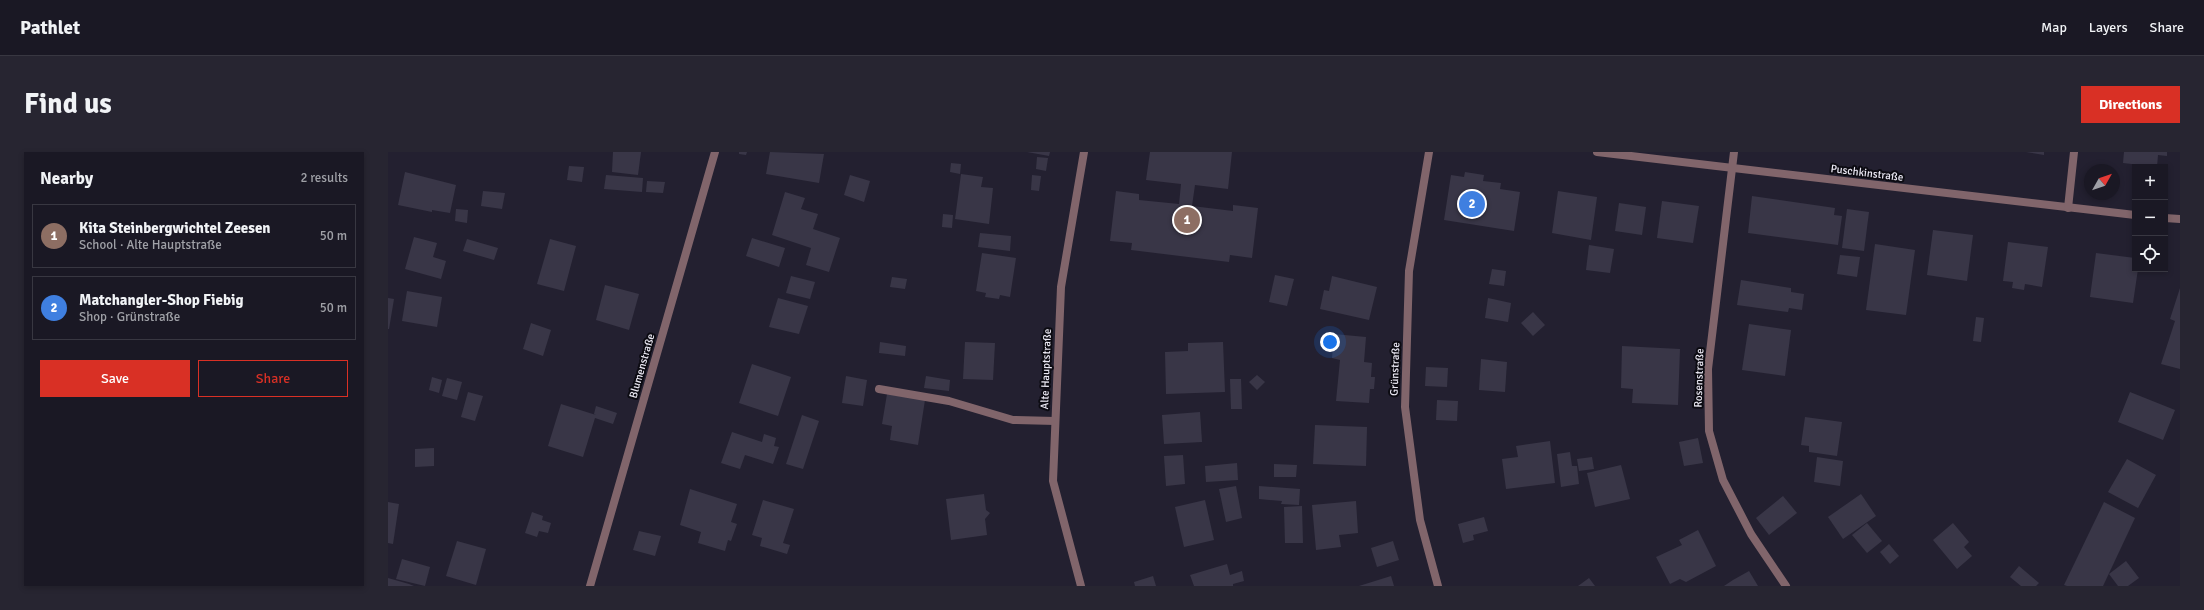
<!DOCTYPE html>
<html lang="en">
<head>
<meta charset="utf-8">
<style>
	body { margin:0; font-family:Signika,sans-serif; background:#272531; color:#f1f3f6 }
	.controls { position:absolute; right:12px; top:12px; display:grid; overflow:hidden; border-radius:0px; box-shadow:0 2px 6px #0003 }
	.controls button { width:36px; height:36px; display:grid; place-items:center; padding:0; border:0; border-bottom:1px solid #383741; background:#1a1824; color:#f1f3f6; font:20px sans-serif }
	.compass { position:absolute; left:1696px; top:12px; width:36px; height:36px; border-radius:50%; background:#1a1824; box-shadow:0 2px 6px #0003; rotate:50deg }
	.you { position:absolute; left:942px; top:190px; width:14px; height:14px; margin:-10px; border:3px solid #fff; border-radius:50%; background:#1a73e8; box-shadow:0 0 0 6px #1a73e833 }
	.badge { display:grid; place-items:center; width:26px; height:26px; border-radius:50%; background:#d93025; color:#fff; font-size:13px; font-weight:700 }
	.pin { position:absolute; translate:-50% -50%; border:2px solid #fff; box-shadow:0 1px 4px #0006 }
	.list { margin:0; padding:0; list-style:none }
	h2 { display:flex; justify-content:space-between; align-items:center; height:52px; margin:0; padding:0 16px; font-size:17px }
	h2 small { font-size:13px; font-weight:400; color:#9fa0a6 }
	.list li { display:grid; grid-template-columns:26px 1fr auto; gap:12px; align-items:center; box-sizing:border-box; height:64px; margin:0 8px 8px; padding:0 8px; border:1px solid #383741; border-radius:0px }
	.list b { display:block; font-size:15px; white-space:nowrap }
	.list p { margin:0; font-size:13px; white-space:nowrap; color:#9fa0a6 }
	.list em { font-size:13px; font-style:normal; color:#9fa0a6 }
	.actions { display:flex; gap:8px; padding:12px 16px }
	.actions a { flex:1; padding:9px 0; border:1px solid #d93025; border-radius:0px; text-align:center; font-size:14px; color:#d93025 }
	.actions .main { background:#d93025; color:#fff }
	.icon { flex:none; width:22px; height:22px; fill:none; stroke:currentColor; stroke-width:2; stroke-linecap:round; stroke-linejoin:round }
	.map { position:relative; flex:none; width:1792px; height:434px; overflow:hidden; border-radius:0px }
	header { display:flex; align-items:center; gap:24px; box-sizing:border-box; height:56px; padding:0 20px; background:#1a1824; border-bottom:1px solid #383741 }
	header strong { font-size:19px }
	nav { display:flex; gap:22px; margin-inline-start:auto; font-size:14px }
	.intro { display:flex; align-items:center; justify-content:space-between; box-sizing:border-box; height:96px; padding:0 24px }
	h1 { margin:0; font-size:28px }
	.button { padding:10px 18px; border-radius:0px; background:#d93025; color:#fff; font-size:14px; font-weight:700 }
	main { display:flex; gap:24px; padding:0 24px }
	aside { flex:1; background:#1a1824; border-radius:0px; box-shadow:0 2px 6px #0003 }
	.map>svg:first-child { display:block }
	.building { fill:#393647 }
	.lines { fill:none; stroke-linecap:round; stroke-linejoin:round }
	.lane { stroke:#81656b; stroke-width:8 }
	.street { stroke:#81656b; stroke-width:8 }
	.labels { text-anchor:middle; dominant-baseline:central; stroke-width:4; stroke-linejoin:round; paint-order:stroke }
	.street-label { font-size:11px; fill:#eceaf5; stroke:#0c0b12 }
</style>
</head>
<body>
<header>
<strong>Pathlet</strong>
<nav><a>Map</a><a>Layers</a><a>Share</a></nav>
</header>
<div class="intro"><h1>Find us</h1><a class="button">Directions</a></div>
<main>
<aside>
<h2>Nearby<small>2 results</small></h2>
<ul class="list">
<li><span class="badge" style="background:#8d6e63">1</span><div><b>Kita Steinbergwichtel Zeesen</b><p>School · Alte Hauptstraße</p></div><em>50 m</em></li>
<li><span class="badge" style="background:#3f7fe0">2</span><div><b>Matchangler-Shop Fiebig</b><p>Shop · Grünstraße</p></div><em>50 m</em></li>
</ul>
<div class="actions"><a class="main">Save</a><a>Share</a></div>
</aside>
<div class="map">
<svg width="1792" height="434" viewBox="0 0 1792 434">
	<rect width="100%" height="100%" fill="#232030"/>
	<g class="building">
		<path d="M225 0H253L250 23 224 20Z"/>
		<path d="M351 0H359L358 3 351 2Z"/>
		<path d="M382 0 436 2 431 31 378 22Z"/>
		<path d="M639 0H662L661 4Z"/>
		<path d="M762 0H844L840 37 807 33 804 54 845 59V53L870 56 864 106 842 103 841 110 743 98 744 91 722 89 728 39 751 42V48L791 52 793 32 758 28Z"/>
		<path d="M1638 0H1656V3Z"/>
		<path d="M1736 0H1779V4L1770 3 1769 15 1735 11Z"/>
		<path d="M649 5 660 6 658 19 648 17Z"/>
		<path d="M563 11 573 12 572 22 562 20Z"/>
		<path d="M181 14 196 15 194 30 179 28Z"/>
		<path d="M17 20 68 33 62 61 44 58V60L10 53Z"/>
		<path d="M1077 20 1096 23 1095 29 1113 31 1112 37 1132 40 1126 79 1056 68 1063 23 1076 25Z"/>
		<path d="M573 22 595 25 593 35 605 36 601 72 567 67Z"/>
		<path d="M218 23 255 26 254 40 216 37Z"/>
		<path d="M462 23 482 29 476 50 456 43Z"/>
		<path d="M644 23 653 24 651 39 643 38Z"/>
		<path d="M259 29 277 30 275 41 258 40Z"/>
		<path d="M95 39 117 41 114 57 93 54Z"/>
		<path d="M1170 39 1209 45 1203 88 1164 81Z"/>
		<path d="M397 40 417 46 413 57 430 62 425 77 452 86 441 120 418 113 423 96 384 83Z"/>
		<path d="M1364 44 1447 56 1446 63 1454 64 1450 93 1360 81Z"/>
		<path d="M1274 49 1311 54 1305 91 1269 86Z"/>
		<path d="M1231 51 1258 55 1254 83 1227 79Z"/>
		<path d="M68 57 80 58 79 71 67 69Z"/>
		<path d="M1459 57 1481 60 1476 99 1454 96Z"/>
		<path d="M555 62 565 63 564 76 554 75Z"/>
		<path d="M1545 78 1585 83 1579 129 1539 123Z"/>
		<path d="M592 81 623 84 622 99 590 95Z"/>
		<path d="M26 85 49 91 45 105 58 109 53 127 17 117Z"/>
		<path d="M364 86 397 96 391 115 358 104Z"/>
		<path d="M79 87 110 96 106 108 75 99Z"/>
		<path d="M162 87 188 94 176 139 149 132Z"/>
		<path d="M1620 90 1660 95 1654 135 1637 132 1636 138 1624 136 1625 130 1615 129Z"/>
		<path d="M1487 92 1527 98 1518 163 1478 158Z"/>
		<path d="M1201 93 1226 97 1222 121 1198 118Z"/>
		<path d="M594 101 628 106 622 145 612 143 611 147 597 145 598 141 588 139Z"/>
		<path d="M1708 101 1747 106V117H1750L1745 151 1702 145Z"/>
		<path d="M1452 103 1472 105 1469 125 1449 122Z"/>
		<path d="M1104 117 1118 119 1116 134 1101 132Z"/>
		<path d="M887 123 906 127 899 154 881 150Z"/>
		<path d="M403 124 427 130 422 147 398 141Z"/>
		<path d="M944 124 989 135 981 168 932 157 936 138 941 139Z"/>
		<path d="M504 125 519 127 517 137 502 135Z"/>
		<path d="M1353 128 1403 136V140L1416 142 1414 158 1401 156 1400 160 1349 153Z"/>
		<path d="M217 133 251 142 241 178 208 168Z"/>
		<path d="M1792 136V217L1773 212 1787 169 1782 167Z"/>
		<path d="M19 139 54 145 49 175 14 169Z"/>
		<path d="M0 146 6 147 1 177H0Z"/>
		<path d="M390 146 420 154 411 182 381 175Z"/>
		<path d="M1100 146 1123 151 1120 170 1097 166Z"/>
		<path d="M1145 160 1157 173 1145 184 1133 171Z"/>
		<path d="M1588 165 1596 166 1593 190 1585 189Z"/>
		<path d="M143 171 163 178 155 204 135 197Z"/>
		<path d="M1361 172 1403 178 1397 224 1354 218Z"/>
		<path d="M946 182 978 185 976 210 984 211 983 225H987L986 237H982L981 251 948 249 952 208 944 206Z"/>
		<path d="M492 190 518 194 517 204 491 201Z"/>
		<path d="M577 190 607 191 605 228 575 227Z"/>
		<path d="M835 190 837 240 778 242 777 200 800 199V191Z"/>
		<path d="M1234 194 1292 197 1290 253 1244 251 1245 237 1233 236Z"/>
		<path d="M1093 207 1119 210 1117 240 1091 238Z"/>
		<path d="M364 212 403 225 390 264 351 251Z"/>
		<path d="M1038 215 1060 216 1059 235 1037 234Z"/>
		<path d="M869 223 877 230 869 238 861 230Z"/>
		<path d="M458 224 479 228 475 254 454 251Z"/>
		<path d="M538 224 562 228 561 239 536 236Z"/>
		<path d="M44 225 54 228 51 241 41 238Z"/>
		<path d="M59 226 74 230 69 248 54 244Z"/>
		<path d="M842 227H853L854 257H843Z"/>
		<path d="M80 240 95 244 87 269 73 265Z"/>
		<path d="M1742 240 1787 258 1775 288 1730 270Z"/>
		<path d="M499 242 537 248 530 293 502 288 504 274 494 272Z"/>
		<path d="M1049 248 1070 249 1069 269 1048 268Z"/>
		<path d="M173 252 208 263 206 262 208 254 229 261 225 272 207 266 195 305 160 294Z"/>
		<path d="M812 260 814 290 776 292 774 263Z"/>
		<path d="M414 263 431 269 415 317 398 312Z"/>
		<path d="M1417 265 1454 270 1449 304 1421 300V294L1413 293Z"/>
		<path d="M927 273 979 275 978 314 925 312Z"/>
		<path d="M344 280 374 290 376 282 388 286 386 294 391 295 385 312 357 303 352 317 333 311Z"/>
		<path d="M1310 286 1315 311 1296 314 1291 290Z"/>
		<path d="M1162 289 1167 331 1118 337 1114 307 1130 305 1128 294Z"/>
		<path d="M46 296V314L27 315V297Z"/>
		<path d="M1182 300 1184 314H1189L1191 332 1173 335 1169 302Z"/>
		<path d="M795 303 797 332 778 334 776 304Z"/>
		<path d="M1204 305 1206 317 1191 319 1189 307Z"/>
		<path d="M1429 305 1455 309 1452 334 1426 330Z"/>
		<path d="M1739 307 1768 323 1750 356 1720 340Z"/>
		<path d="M849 311 850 328 818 330 817 314Z"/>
		<path d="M886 312 909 313 908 325H886Z"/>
		<path d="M1233 313 1242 347 1207 355 1199 321Z"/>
		<path d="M848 334 854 366 838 370 831 337Z"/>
		<path d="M871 334 912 337 911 353 893 352 894 349 871 347Z"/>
		<path d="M302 337 349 352 343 370 349 372 343 389 340 388 337 399 310 391 313 380 292 373Z"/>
		<path d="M596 342 598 358 602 361 597 367 599 383 563 388 558 347Z"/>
		<path d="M1473 342 1488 364 1455 387 1440 365Z"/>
		<path d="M1395 344 1409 361 1381 383 1368 366Z"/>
		<path d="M375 348 406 357 395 391 402 393 399 402 372 394 374 386 364 383Z"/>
		<path d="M817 348 826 388 796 395 787 355Z"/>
		<path d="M968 349 970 381 951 383 953 395 928 398 924 353Z"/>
		<path d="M0 350 11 352 5 392 0 391Z"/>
		<path d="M1716 350 1747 366 1715 434H1679L1676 433Z"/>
		<path d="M914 354 915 391H897L896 355Z"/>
		<path d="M144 360 155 364 154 368 163 371 160 381 151 379 149 385 137 381Z"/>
		<path d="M1096 365 1100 379 1085 383 1086 388 1075 391 1070 372Z"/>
		<path d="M1479 371 1494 389 1479 401 1464 383Z"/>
		<path d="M1565 371 1581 390 1576 395 1584 404 1569 417 1545 388Z"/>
		<path d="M1310 378 1328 414 1298 430 1292 427 1282 432 1268 405 1294 393 1291 388Z"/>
		<path d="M251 379 273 384 267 404 245 398Z"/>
		<path d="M69 389 98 397 88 433 58 424Z"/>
		<path d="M1005 389 1011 408 989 415 983 396Z"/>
		<path d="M1501 392 1511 404 1502 412 1492 400Z"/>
		<path d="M14 407 42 415 37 434 8 427Z"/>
		<path d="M1738 409 1751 426 1740 434H1730L1721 422Z"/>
		<path d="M839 412 842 423 854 419 856 429 845 432V434H806L802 423Z"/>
		<path d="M1631 414 1651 431 1648 434H1633L1622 425Z"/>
		<path d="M1361 419 1370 434H1336L1345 428Z"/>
		<path d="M765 424 768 434H747L746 430Z"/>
		<path d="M1003 424 1006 434H971Z"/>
		<path d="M0 426 21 432 26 434H0Z"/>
		<path d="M1201 426 1207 434H1190Z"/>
	</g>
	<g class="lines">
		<path class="lane" d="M491 237 561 249 625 268 667 269"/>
		<g class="street">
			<path d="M1041 0 1021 119 1017 255 1032 368 1050 434"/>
			<path d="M1209 0 1747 63"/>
			<path d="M1346 0 1320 217 1321 279 1335 328 1363 382 1398 434"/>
			<path d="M1680 56 1686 0"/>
			<path d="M1777 66 1792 67"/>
			<path d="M202 434 327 0"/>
			<path d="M693 434 665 329 673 135 696 0"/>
		</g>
	</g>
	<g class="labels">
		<g class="street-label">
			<text transform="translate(1479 21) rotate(7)">Puschkinstraße</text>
			<text transform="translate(254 214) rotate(-74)">Blumenstraße</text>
			<text transform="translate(658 217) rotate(-88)">Alte Hauptstraße</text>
			<text transform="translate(1007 217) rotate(-88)">Grünstraße</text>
			<text transform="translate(1311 226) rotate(-88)">Rosenstraße</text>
		</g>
	</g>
</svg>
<div class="controls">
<button>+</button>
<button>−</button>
<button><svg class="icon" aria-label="locate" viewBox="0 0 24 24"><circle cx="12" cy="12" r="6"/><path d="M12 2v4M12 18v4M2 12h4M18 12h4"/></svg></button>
</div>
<svg class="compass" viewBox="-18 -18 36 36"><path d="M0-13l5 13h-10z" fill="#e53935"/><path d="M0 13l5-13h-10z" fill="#9fa0a6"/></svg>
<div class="you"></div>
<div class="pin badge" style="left:799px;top:68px;background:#8d6e63">1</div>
<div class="pin badge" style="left:1084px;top:52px;background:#3f7fe0">2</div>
</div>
</main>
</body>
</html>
